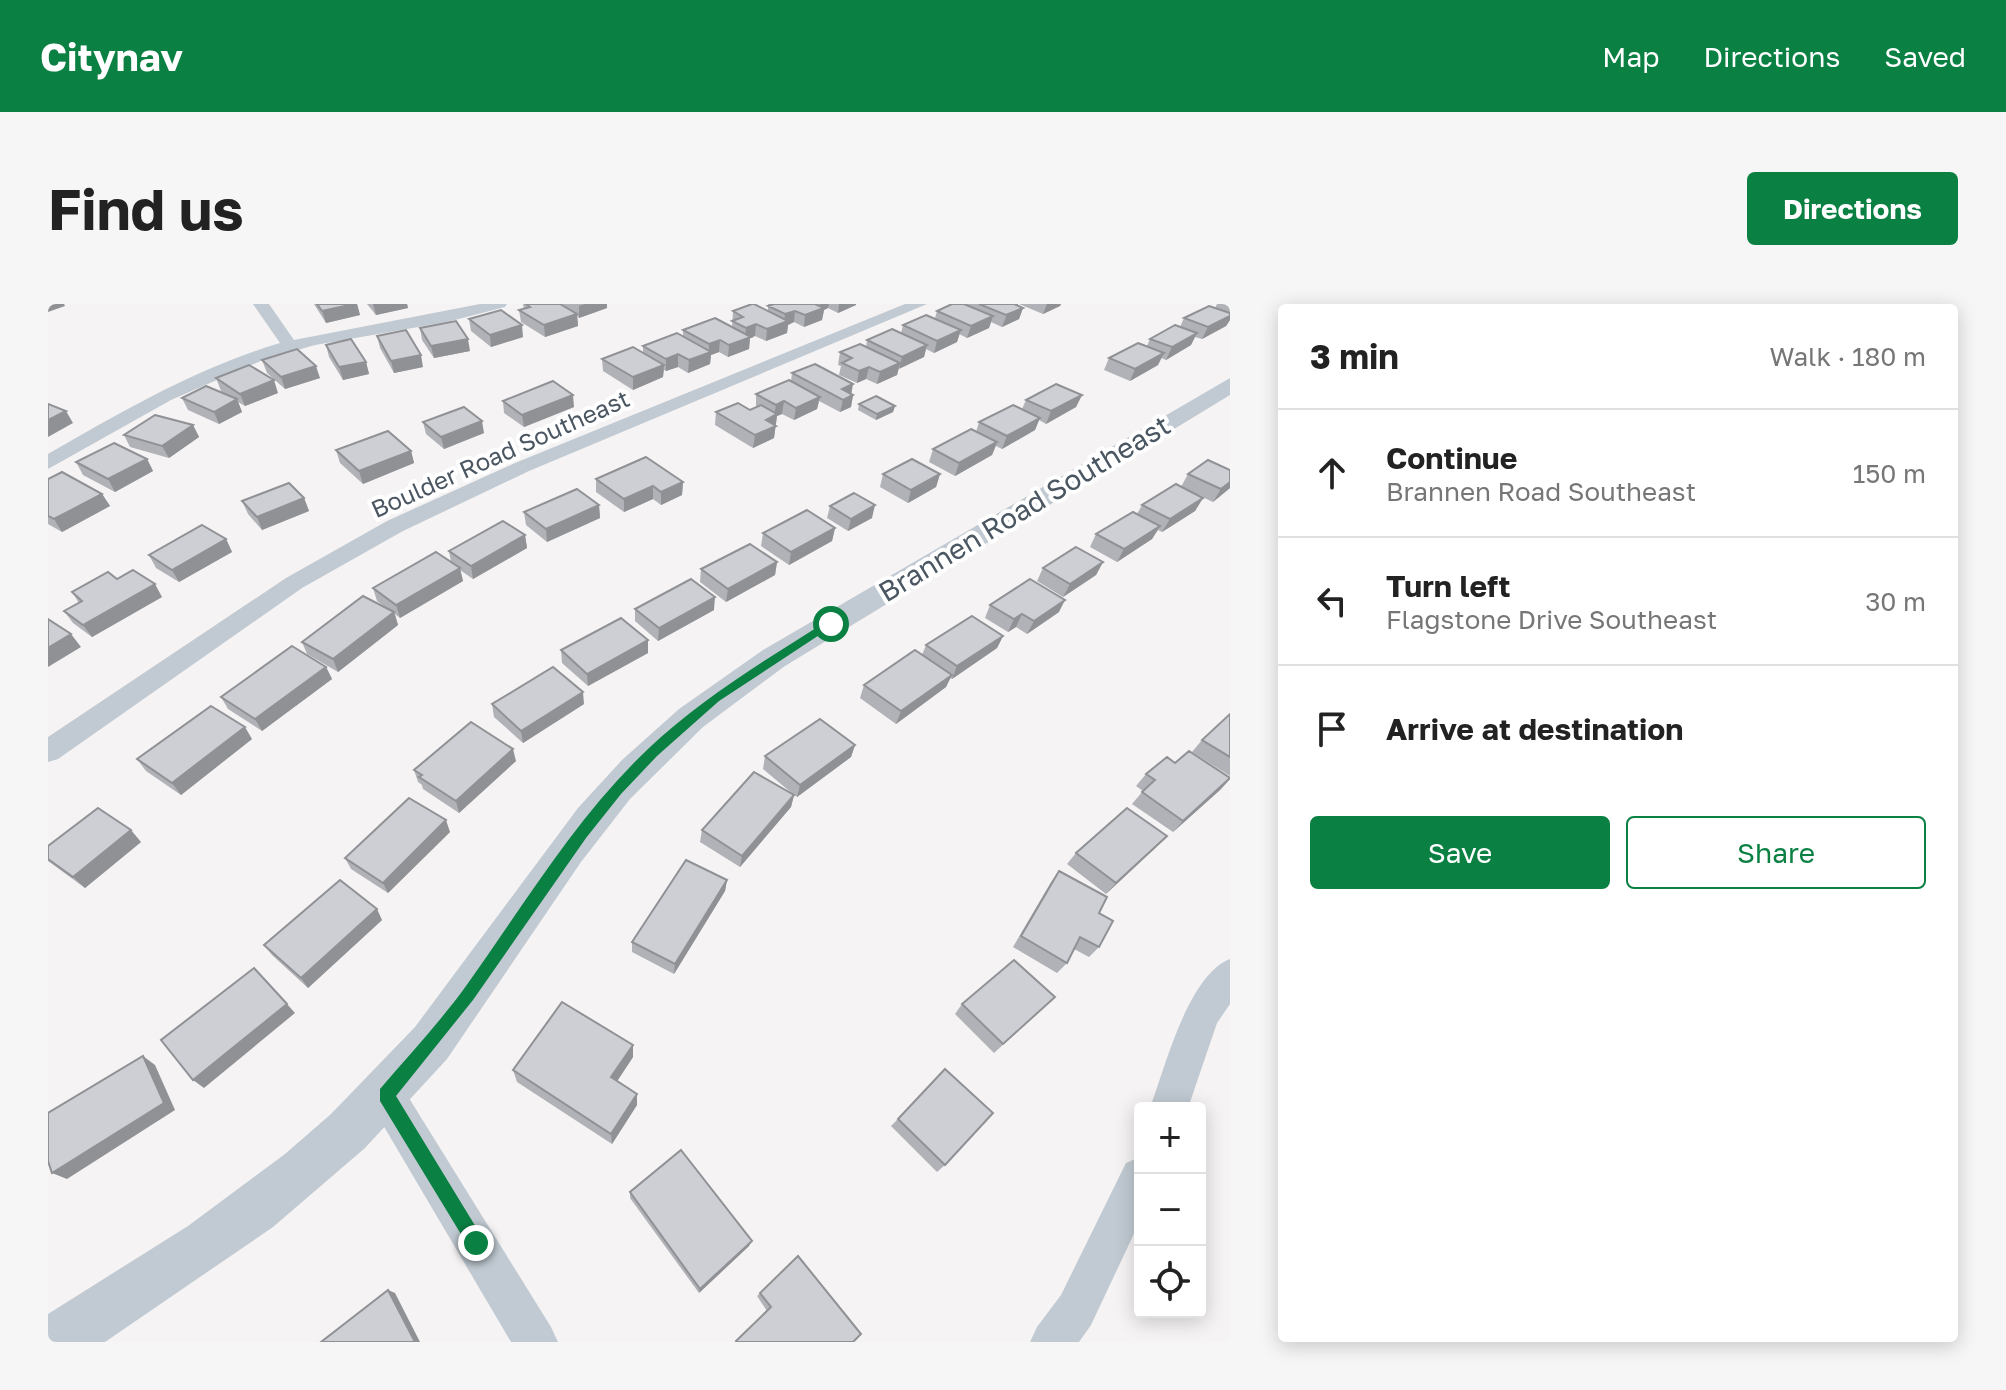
<!DOCTYPE html>
<html lang="en">
<head>
<meta charset="utf-8">
<style>
	body { margin:0; font-family:"Golos Text",sans-serif; background:#f6f6f6; color:#222 }
	.controls { position:absolute; right:24px; bottom:24px; display:grid; overflow:hidden; border-radius:8px; box-shadow:0 4px 20px #0003 }
	.controls button { width:72px; height:72px; display:grid; place-items:center; padding:0; border:0; border-bottom:2px solid #e0e0e0; background:#fff; color:#222; font:40px sans-serif }
	.stop { position:absolute; width:24px; height:24px; margin:-18px; border:6px solid #0b8043; border-radius:50%; background:#fff }
	.stop.end { background:#0b8043; border-color:#fff; box-shadow:0 2px 8px #0008 }
	.list { margin:0; padding:0; list-style:none }
	h2 { display:flex; justify-content:space-between; align-items:center; height:104px; margin:0; padding:0 32px; font-size:34px }
	h2 small { font-size:26px; font-weight:400; color:#767676 }
	.list li { display:grid; grid-template-columns:52px 1fr auto; gap:24px; align-items:center; box-sizing:border-box; height:128px; padding:0 32px; border-top:2px solid #e0e0e0 }
	.list b { display:block; font-size:30px; white-space:nowrap }
	.list p { margin:0; font-size:26px; white-space:nowrap; color:#767676 }
	.list em { font-size:26px; font-style:normal; color:#767676 }
	.actions { display:flex; gap:16px; padding:24px 32px }
	.actions a { flex:1; padding:18px 0; border:2px solid #0b8043; border-radius:8px; text-align:center; font-size:28px; color:#0b8043 }
	.actions .main { background:#0b8043; color:#fff }
	.icon { flex:none; width:44px; height:44px; fill:none; stroke:currentColor; stroke-width:2; stroke-linecap:round; stroke-linejoin:round }
	.map { position:relative; flex:none; width:1182px; height:1038px; overflow:hidden; border-radius:8px }
	header { display:flex; align-items:center; gap:48px; box-sizing:border-box; height:112px; padding:0 40px; background:#0b8043; color:#fff }
	header strong { font-size:38px }
	nav { display:flex; gap:44px; margin-inline-start:auto; font-size:28px }
	.intro { display:flex; align-items:center; justify-content:space-between; box-sizing:border-box; height:192px; padding:0 48px }
	h1 { margin:0; font-size:56px }
	.button { padding:20px 36px; border-radius:8px; background:#0b8043; color:#fff; font-size:28px; font-weight:700 }
	main { display:flex; gap:48px; padding:0 48px }
	aside { flex:1; background:#fff; border-radius:8px; box-shadow:0 4px 20px #0003 }
	.map>svg:first-child { display:block }
	.lines { fill:none; stroke-linecap:round; stroke-linejoin:round }
	.minor { fill:#c1cad2; fill-rule:evenodd }
	.tertiary { fill:#c1cad2; fill-rule:evenodd }
	.wall { fill:#b0b2b7 }
	.shaded-wall { fill:#909195 }
	.building { fill:#cdcfd5; stroke:#909195; stroke-width:2 }
	.route { fill:#0b8043 }
	.labels { text-anchor:middle; dominant-baseline:central; stroke-width:8; stroke-linejoin:round; paint-order:stroke }
	.far-street-label { font-size:24px; fill:#4a5661; stroke:#fff }
	.street-label { font-size:28px; fill:#4a5661; stroke:#fff }
</style>
</head>
<body>
<header>
<strong>Citynav</strong>
<nav><a>Map</a><a>Directions</a><a>Saved</a></nav>
</header>
<div class="intro"><h1>Find us</h1><a class="button">Directions</a></div>
<main>
<div class="map">
<svg width="1182" height="1038" viewBox="0 0 1182 1038">
	<rect width="100%" height="100%" fill="#f5f3f3"/>
	<g class="lines">
		<g class="minor">
			<path d="M205 0H221L246 36 432 0H459L457 3 399 18 267 41 215 56 123 96 0 165V150C75 107 148 64 232 39Z"/>
			<path d="M857 0H879L481 167 355 227 254 284 10 455 0 458V433L238 274 339 217 467 159Z"/>
			<path d="M1182 655V700L1169 719 1140 804H1102C1117 764 1140 671 1182 655Z"/>
			<path d="M338 772 351 778 503 1023 510 1038H463L325 804 319 791 325 778Z"/>
			<path d="M1092 853V917L1043 1021 1031 1038H982L989 1023 1013 991 1078 859Z"/>
		</g>
		<path class="tertiary" d="M1182 74V91L737 362 655 423 582 495 533 558 399 755 317 844 225 923 57 1038H0V1010L140 922 237 850 283 810 367 723 530 504 574 456 631 405 715 346Z"/>
	</g>
	<g class="wall">
		<path d="M266 0H309L312 11 278 19Z"/>
		<path d="M319 0H359L360 4 328 11Z"/>
		<path d="M475 0H559V4L531 14 529 12 530 22 497 33 473 18 471 6 476 5Z"/>
		<path d="M720 0H808V1L790 9 780 4 776 6 774 16 756 23 746 18 740 21 739 29 718 37 707 32 702 34 701 45 680 53 671 48 663 51 662 60 640 69 630 63 618 67 616 66 615 73 585 86 555 67 554 55 595 49V42L635 32V26L684 23 685 7H720Z"/>
		<path d="M918 0H970V2L975 4 971 15 954 23 943 18 941 24 919 34 911 30 909 38 886 49 878 45 876 53 851 64 849 71 829 80 818 75 809 79 791 71 793 62 790 61 792 48 818 43 819 36 853 29 855 21 887 14 889 7Z"/>
		<path d="M971 0H1013L1012 2 995 10Z"/>
		<path d="M1169 0H1182V16L1178 22 1154 35 1147 33 1143 41 1118 56 1113 54 1110 61 1082 77 1056 66 1061 54 1099 42 1102 35 1132 23 1136 14 1167 4Z"/>
		<path d="M421 15 475 33 443 43 423 27Z"/>
		<path d="M372 24 422 47 386 54 374 36Z"/>
		<path d="M329 32 375 63 346 69 332 44Z"/>
		<path d="M278 41 318 58 321 70 295 76 281 53Z"/>
		<path d="M214 56 272 74 237 85 219 69Z"/>
		<path d="M744 69 805 91 803 103 792 108 771 97 769 105 746 116 734 110 729 112 726 134 705 144 667 121 668 108 702 106 708 103V90L743 77Z"/>
		<path d="M168 74 230 89 197 102 190 98 194 108 171 120 140 106 134 94 181 92 173 87Z"/>
		<path d="M1034 91 1028 103 998 120 991 116 987 126 954 145 948 142 944 151 907 172 881 158 885 145 928 128 931 118 974 105 978 96Z"/>
		<path d="M455 97 526 103 476 123 456 109Z"/>
		<path d="M811 100 847 102 845 108 828 116 810 106Z"/>
		<path d="M375 118 436 129 396 145 378 130Z"/>
		<path d="M145 121 151 133 121 154 82 143 76 131Z"/>
		<path d="M288 146 363 147 366 159 315 180 292 159Z"/>
		<path d="M99 155 105 167 67 188 35 171 28 158Z"/>
		<path d="M1182 166V184L1165 198 1133 183 1140 170Z"/>
		<path d="M835 170H892L888 183 860 199 832 183Z"/>
		<path d="M0 175 54 190 62 202 14 228 0 220Z"/>
		<path d="M548 175 635 178 634 191 613 201 605 195 576 208 548 188Z"/>
		<path d="M256 194 261 207 214 226 200 210 194 197Z"/>
		<path d="M1155 194 1147 207 1114 228 1110 226 1104 235 1069 258 1042 243 1048 230 1089 210 1094 201Z"/>
		<path d="M551 201 552 214 499 238 478 221 476 208Z"/>
		<path d="M782 202 824 214 800 227 779 214Z"/>
		<path d="M787 224 784 237 741 261 713 242 715 229Z"/>
		<path d="M477 231 479 244 425 275 412 266 415 277 352 314 347 310 350 321 290 368 259 350 254 338 340 305 329 297 325 284 403 258 401 247Z"/>
		<path d="M178 235 184 248 131 278 108 264 101 251Z"/>
		<path d="M729 258 727 271 678 298 652 278 653 265Z"/>
		<path d="M1055 258 1048 271 1015 293 989 277 995 264Z"/>
		<path d="M69 275 114 293 44 333 25 319 16 307 31 299 24 288Z"/>
		<path d="M942 301 1011 308 979 330 968 323 960 328 937 314Z"/>
		<path d="M587 305 666 306 610 337 587 317Z"/>
		<path d="M955 332 949 344 904 375 902 374 898 383 848 420 812 394 816 381 874 351 878 341Z"/>
		<path d="M600 336V349L540 382 514 359 513 346Z"/>
		<path d="M278 363 284 375 214 427 180 405 173 393Z"/>
		<path d="M444 400H536L475 439 446 413Z"/>
		<path d="M1182 410V472L1144 448 1154 436Z"/>
		<path d="M204 435 133 491 98 467 89 455Z"/>
		<path d="M807 441 803 453 749 493 746 491 743 503 692 563 652 538 654 526 746 491 715 465 717 452Z"/>
		<path d="M468 457 411 509 375 485 374 481 370 478 366 466Z"/>
		<path d="M1127 459 1182 475 1172 486 1125 528 1084 500 1095 487 1088 482 1098 470Z"/>
		<path d="M402 528 340 589 303 565 297 554Z"/>
		<path d="M93 538 37 584 0 557V542Z"/>
		<path d="M1108 543 1058 590 1019 560 1028 549Z"/>
		<path d="M1011 567 1051 609V643L1041 653 1026 645 1019 659 1009 669 965 643 1003 578Z"/>
		<path d="M679 576 677 587 626 670 584 648V638Z"/>
		<path d="M334 616 260 684 224 651 216 641Z"/>
		<path d="M1007 693 946 749 907 710 914 700Z"/>
		<path d="M585 741V753L569 777 589 790V801L564 840 469 778 465 766Z"/>
		<path d="M850 815 897 861 889 868 843 822Z"/>
		<path d="M582 888 701 942 651 989 582 894Z"/>
		<path d="M750 952 805 1038H687L719 1007 709 992Z"/>
	</g>
	<g class="shaded-wall">
		<path d="M0 0H16L17 2 0 8Z"/>
		<path d="M306 0H309L312 11 278 19 274 7Z"/>
		<path d="M325 0H359L360 4 328 11Z"/>
		<path d="M537 0H559V4L531 14V2Z"/>
		<path d="M772 0H781L780 4 776 6 774 16 756 23 757 11 771 6Z"/>
		<path d="M791 0H808V1L790 9Z"/>
		<path d="M963 0H970L968 7 975 4 971 15 954 23Z"/>
		<path d="M999 0H1013L1012 2 995 10Z"/>
		<path d="M747 7 746 18 740 21 739 29 718 37 719 25 736 18 737 10Z"/>
		<path d="M529 10 530 22 497 33 496 21Z"/>
		<path d="M945 12 941 24 919 34 923 22Z"/>
		<path d="M1182 12V16L1178 22 1154 35 1160 23Z"/>
		<path d="M708 20 707 32 702 34 701 45 680 53 681 41 697 35 698 24Z"/>
		<path d="M474 21 475 33 443 43 442 31Z"/>
		<path d="M913 26 909 38 886 49 889 37Z"/>
		<path d="M1149 29 1143 41 1118 56 1124 43Z"/>
		<path d="M420 35 422 47 386 54 383 42Z"/>
		<path d="M672 36 671 48 663 51 662 60 640 69 641 56 661 48V40Z"/>
		<path d="M879 41 876 53 851 65 854 53Z"/>
		<path d="M1116 49 1110 61 1082 77 1087 65Z"/>
		<path d="M630 50V63L618 67V55Z"/>
		<path d="M373 51 375 63 346 69 343 57Z"/>
		<path d="M318 58 321 70 295 76 291 63Z"/>
		<path d="M852 59 849 71 829 80 832 68Z"/>
		<path d="M616 61 615 73 585 86V73Z"/>
		<path d="M268 62 272 74 237 85 233 73Z"/>
		<path d="M821 63 818 75 809 79 811 67Z"/>
		<path d="M226 76 230 89 197 102 192 90Z"/>
		<path d="M805 80 803 92 794 85Z"/>
		<path d="M525 91 526 103 476 123 474 111Z"/>
		<path d="M805 91 803 103 792 108 795 96Z"/>
		<path d="M1034 91 1028 103 998 120 1003 107Z"/>
		<path d="M772 93 769 105 746 116 748 104Z"/>
		<path d="M189 95 194 108 171 120 166 108Z"/>
		<path d="M736 97 734 110 729 112 726 134 705 144 707 131 718 116 726 112 728 101Z"/>
		<path d="M847 102 845 108 828 116 829 110Z"/>
		<path d="M18 107 25 119 0 133V116Z"/>
		<path d="M992 114 987 126 954 145 959 132Z"/>
		<path d="M434 117 436 129 396 145 393 133Z"/>
		<path d="M145 121 151 133 121 154 114 142Z"/>
		<path d="M949 138 944 151 907 172 911 159Z"/>
		<path d="M363 147 366 159 315 180 311 167Z"/>
		<path d="M99 155 105 167 67 188 60 175Z"/>
		<path d="M892 170 888 183 860 199 863 186Z"/>
		<path d="M635 178 634 191 613 201V188Z"/>
		<path d="M1182 178V184L1165 198 1173 185Z"/>
		<path d="M605 182V195L576 208V195Z"/>
		<path d="M54 190 62 202 14 228 6 215Z"/>
		<path d="M256 194 261 207 214 226 209 213Z"/>
		<path d="M1155 194 1147 207 1114 228 1122 215Z"/>
		<path d="M551 201 552 214 499 238 498 225Z"/>
		<path d="M827 201 824 214 800 227 803 215Z"/>
		<path d="M1112 222 1104 235 1069 258 1076 245Z"/>
		<path d="M787 224 784 237 741 261 743 248Z"/>
		<path d="M477 231 479 244 425 275 423 262Z"/>
		<path d="M178 235 184 248 131 278 124 266Z"/>
		<path d="M729 258 727 271 678 298 680 285Z"/>
		<path d="M1055 258 1048 271 1015 293 1022 280Z"/>
		<path d="M412 264 415 277 352 314 348 301Z"/>
		<path d="M107 280 114 293 44 333 35 321Z"/>
		<path d="M667 293 666 306 610 337 611 324Z"/>
		<path d="M1017 296 1011 308 979 330 986 317Z"/>
		<path d="M346 308 350 321 290 368 285 355Z"/>
		<path d="M974 310 968 323 960 328 966 315Z"/>
		<path d="M23 330 33 343 0 363V344Z"/>
		<path d="M955 332 949 344 904 375 909 362Z"/>
		<path d="M600 336V349L540 382 539 370Z"/>
		<path d="M278 363 284 375 214 427 207 415Z"/>
		<path d="M904 371 898 383 848 420 853 407Z"/>
		<path d="M535 388 536 400 475 439 473 427Z"/>
		<path d="M197 423 204 435 133 491 124 479Z"/>
		<path d="M807 441 803 453 749 493 752 481Z"/>
		<path d="M465 445 468 457 411 509 408 497Z"/>
		<path d="M1182 475 1172 486 1125 528 1135 517Z"/>
		<path d="M746 491 743 503 692 563 694 552Z"/>
		<path d="M398 516 402 528 340 589 335 579Z"/>
		<path d="M83 526 93 538 37 584 25 573Z"/>
		<path d="M1119 532 1108 543 1058 590 1068 579Z"/>
		<path d="M679 576 677 587 626 670 627 660Z"/>
		<path d="M329 605 334 616 260 684 253 674Z"/>
		<path d="M239 700 247 709 156 784 145 776Z"/>
		<path d="M585 741V753L564 785 563 773Z"/>
		<path d="M95 752 107 761 127 806 19 875 4 869Z"/>
		<path d="M589 790V801L564 840 563 830Z"/>
		<path d="M704 937 701 942 651 989 652 985Z"/>
		<path d="M340 986 347 989 372 1038H367Z"/>
	</g>
	<g class="building">
		<path d="M269 0H306L274 7Z"/>
		<path d="M478 0H512L529 10 496 21 471 6 482 3Z"/>
		<path d="M704 0H706L740 17 719 25 708 20 698 24 684 17 695 13 685 7Z"/>
		<path d="M726 0H767L776 4 757 11 747 7 737 10 720 2Z"/>
		<path d="M904 0H916L945 12 923 22 889 7Z"/>
		<path d="M931 0H966L975 4 958 11Z"/>
		<path d="M1161 2 1182 9V12L1160 23 1136 14Z"/>
		<path d="M453 6 474 21 442 31 421 15Z"/>
		<path d="M878 11 913 26 889 37 855 21Z"/>
		<path d="M667 14 703 33 681 41 672 36 661 40 635 26Z"/>
		<path d="M408 17 420 35 383 42 372 24Z"/>
		<path d="M1127 21 1149 29 1124 43 1102 35Z"/>
		<path d="M844 25 879 41 854 53 819 36Z"/>
		<path d="M358 26 373 51 343 57 329 32Z"/>
		<path d="M629 29 663 48 641 56 630 50 618 55 595 42Z"/>
		<path d="M303 35 318 58 291 63 278 41Z"/>
		<path d="M1090 39 1116 49 1087 65 1061 54Z"/>
		<path d="M812 40 852 59 832 68 821 63 811 67 794 59 804 54 792 48Z"/>
		<path d="M585 43 616 61 585 73 554 55Z"/>
		<path d="M249 45 268 62 233 73 214 56Z"/>
		<path d="M767 60 805 80 794 85 805 91 795 96 744 69Z"/>
		<path d="M201 61 226 76 192 90 168 74Z"/>
		<path d="M741 76 772 93 748 104 736 97 728 101 708 90Z"/>
		<path d="M505 77 525 91 474 111 455 97Z"/>
		<path d="M1008 80 1034 91 1003 107 978 96Z"/>
		<path d="M158 82 189 95 166 108 134 94Z"/>
		<path d="M828 92 847 102 829 110 811 100Z"/>
		<path d="M690 99 702 106 713 101 729 110 718 116 728 122 707 131 668 108Z"/>
		<path d="M0 100 18 107 0 116Z"/>
		<path d="M965 101 992 114 959 132 931 118Z"/>
		<path d="M416 103 434 117 393 133 375 118Z"/>
		<path d="M107 111 145 121 114 142 76 131Z"/>
		<path d="M923 125 949 138 911 159 885 145Z"/>
		<path d="M340 127 363 147 311 167 288 146Z"/>
		<path d="M66 139 99 155 60 175 28 158Z"/>
		<path d="M598 153 635 178 613 188 605 182 576 195 548 175Z"/>
		<path d="M864 155 892 170 863 186 835 170Z"/>
		<path d="M1160 156 1182 166V178L1173 185 1140 170Z"/>
		<path d="M14 168 54 190 6 215 0 212V175Z"/>
		<path d="M241 179 256 194 209 213 194 197Z"/>
		<path d="M1128 180 1155 194 1122 215 1094 201Z"/>
		<path d="M529 185 551 201 498 225 476 208Z"/>
		<path d="M806 189 827 201 803 215 782 202Z"/>
		<path d="M759 206 787 224 743 248 715 229Z"/>
		<path d="M1085 208 1112 222 1076 245 1048 230Z"/>
		<path d="M455 217 477 231 423 262 401 247Z"/>
		<path d="M154 221 178 235 124 266 101 251Z"/>
		<path d="M702 240 729 258 680 285 653 265Z"/>
		<path d="M1028 243 1055 258 1022 280 995 264Z"/>
		<path d="M388 248 412 264 348 301 325 284Z"/>
		<path d="M85 266 107 280 35 321 16 307 34 297 24 288 60 268 69 275Z"/>
		<path d="M643 275 667 293 611 324 587 305Z"/>
		<path d="M982 275 1017 296 986 317 974 310 966 315 942 301Z"/>
		<path d="M315 292 346 308 285 355 254 338Z"/>
		<path d="M924 312 955 332 909 362 878 341Z"/>
		<path d="M573 314 600 336 539 370 513 346Z"/>
		<path d="M0 315 23 330 0 344Z"/>
		<path d="M244 342 278 363 207 415 173 393Z"/>
		<path d="M867 346 904 371 853 407 816 381Z"/>
		<path d="M505 363 535 388 473 427 444 400Z"/>
		<path d="M163 402 197 423 124 479 89 455Z"/>
		<path d="M1182 410V453L1154 436Z"/>
		<path d="M772 415 807 441 752 481 717 452Z"/>
		<path d="M423 418 465 445 408 497 371 473 374 471 366 466Z"/>
		<path d="M1141 447 1182 474 1135 517 1094 488 1107 476 1098 470 1119 453 1127 459Z"/>
		<path d="M706 468 746 491 694 552 654 526Z"/>
		<path d="M361 494 398 516 335 579 297 554Z"/>
		<path d="M50 504 83 526 25 573 0 555V542Z"/>
		<path d="M1079 504 1119 532 1068 579 1028 549Z"/>
		<path d="M638 556 679 576 627 660 584 638Z"/>
		<path d="M1011 567 1059 593 1051 609 1065 617 1051 643 1032 633 1019 659 973 632Z"/>
		<path d="M292 576 329 605 253 674 216 641Z"/>
		<path d="M966 656 1007 693 955 740 914 700Z"/>
		<path d="M206 664 239 700 145 776 113 736Z"/>
		<path d="M514 698 585 741 563 773 589 790 563 830 465 766Z"/>
		<path d="M95 752 116 799 4 869 0 857V809Z"/>
		<path d="M897 765 945 809 897 861 850 815Z"/>
		<path d="M633 846 704 937 652 985 582 888Z"/>
		<path d="M750 952 813 1030 805 1038H689L688 1037 723 1003 712 989Z"/>
		<path d="M340 986 367 1038H273Z"/>
	</g>
	<path class="route" d="M779 317 788 320 671 397 609 452 573 490 538 534 425 696 348 792 434 933 437 939 434 945 428 948 422 945 332 797V785C361 751 392 718 418 682 476 601 528 513 600 445 654 394 716 357 779 317Z"/>
	<g class="labels">
		<g class="far-street-label">
			<text transform="translate(452 149) rotate(-24)">Boulder Road Southeast</text>
		</g>
		<g class="street-label">
			<text transform="translate(976 204) rotate(-31)">Brannen Road Southeast</text>
		</g>
	</g>
</svg>
<div class="controls">
<button>+</button>
<button>−</button>
<button><svg class="icon" aria-label="locate" viewBox="0 0 24 24"><circle cx="12" cy="12" r="6"/><path d="M12 2v4M12 18v4M2 12h4M18 12h4"/></svg></button>
</div>
<div class="stop" style="left:783px;top:320px"></div>
<div class="stop end" style="left:428px;top:939px"></div>
</div>
<aside>
<h2>3 min<small>Walk · 180 m</small></h2>
<ul class="list">
<li><svg class="icon" aria-label="ahead" viewBox="0 0 24 24"><path d="M12 20V5M6 11l6-6 6 6"/></svg><div><b>Continue</b><p>Brannen Road Southeast</p></div><em>150 m</em></li>
<li><svg class="icon" aria-label="left" viewBox="0 0 24 24"><path d="M17 20v-9H6M10 6l-5 5 5 5"/></svg><div><b>Turn left</b><p>Flagstone Drive Southeast</p></div><em>30 m</em></li>
<li><svg class="icon" aria-label="arrive" viewBox="0 0 24 24"><path d="M6 21V4h12l-3 4 3 4H6"/></svg><div><b>Arrive at destination</b></div></li>
</ul>
<div class="actions"><a class="main">Save</a><a>Share</a></div>
</aside>
</main>
</body>
</html>
